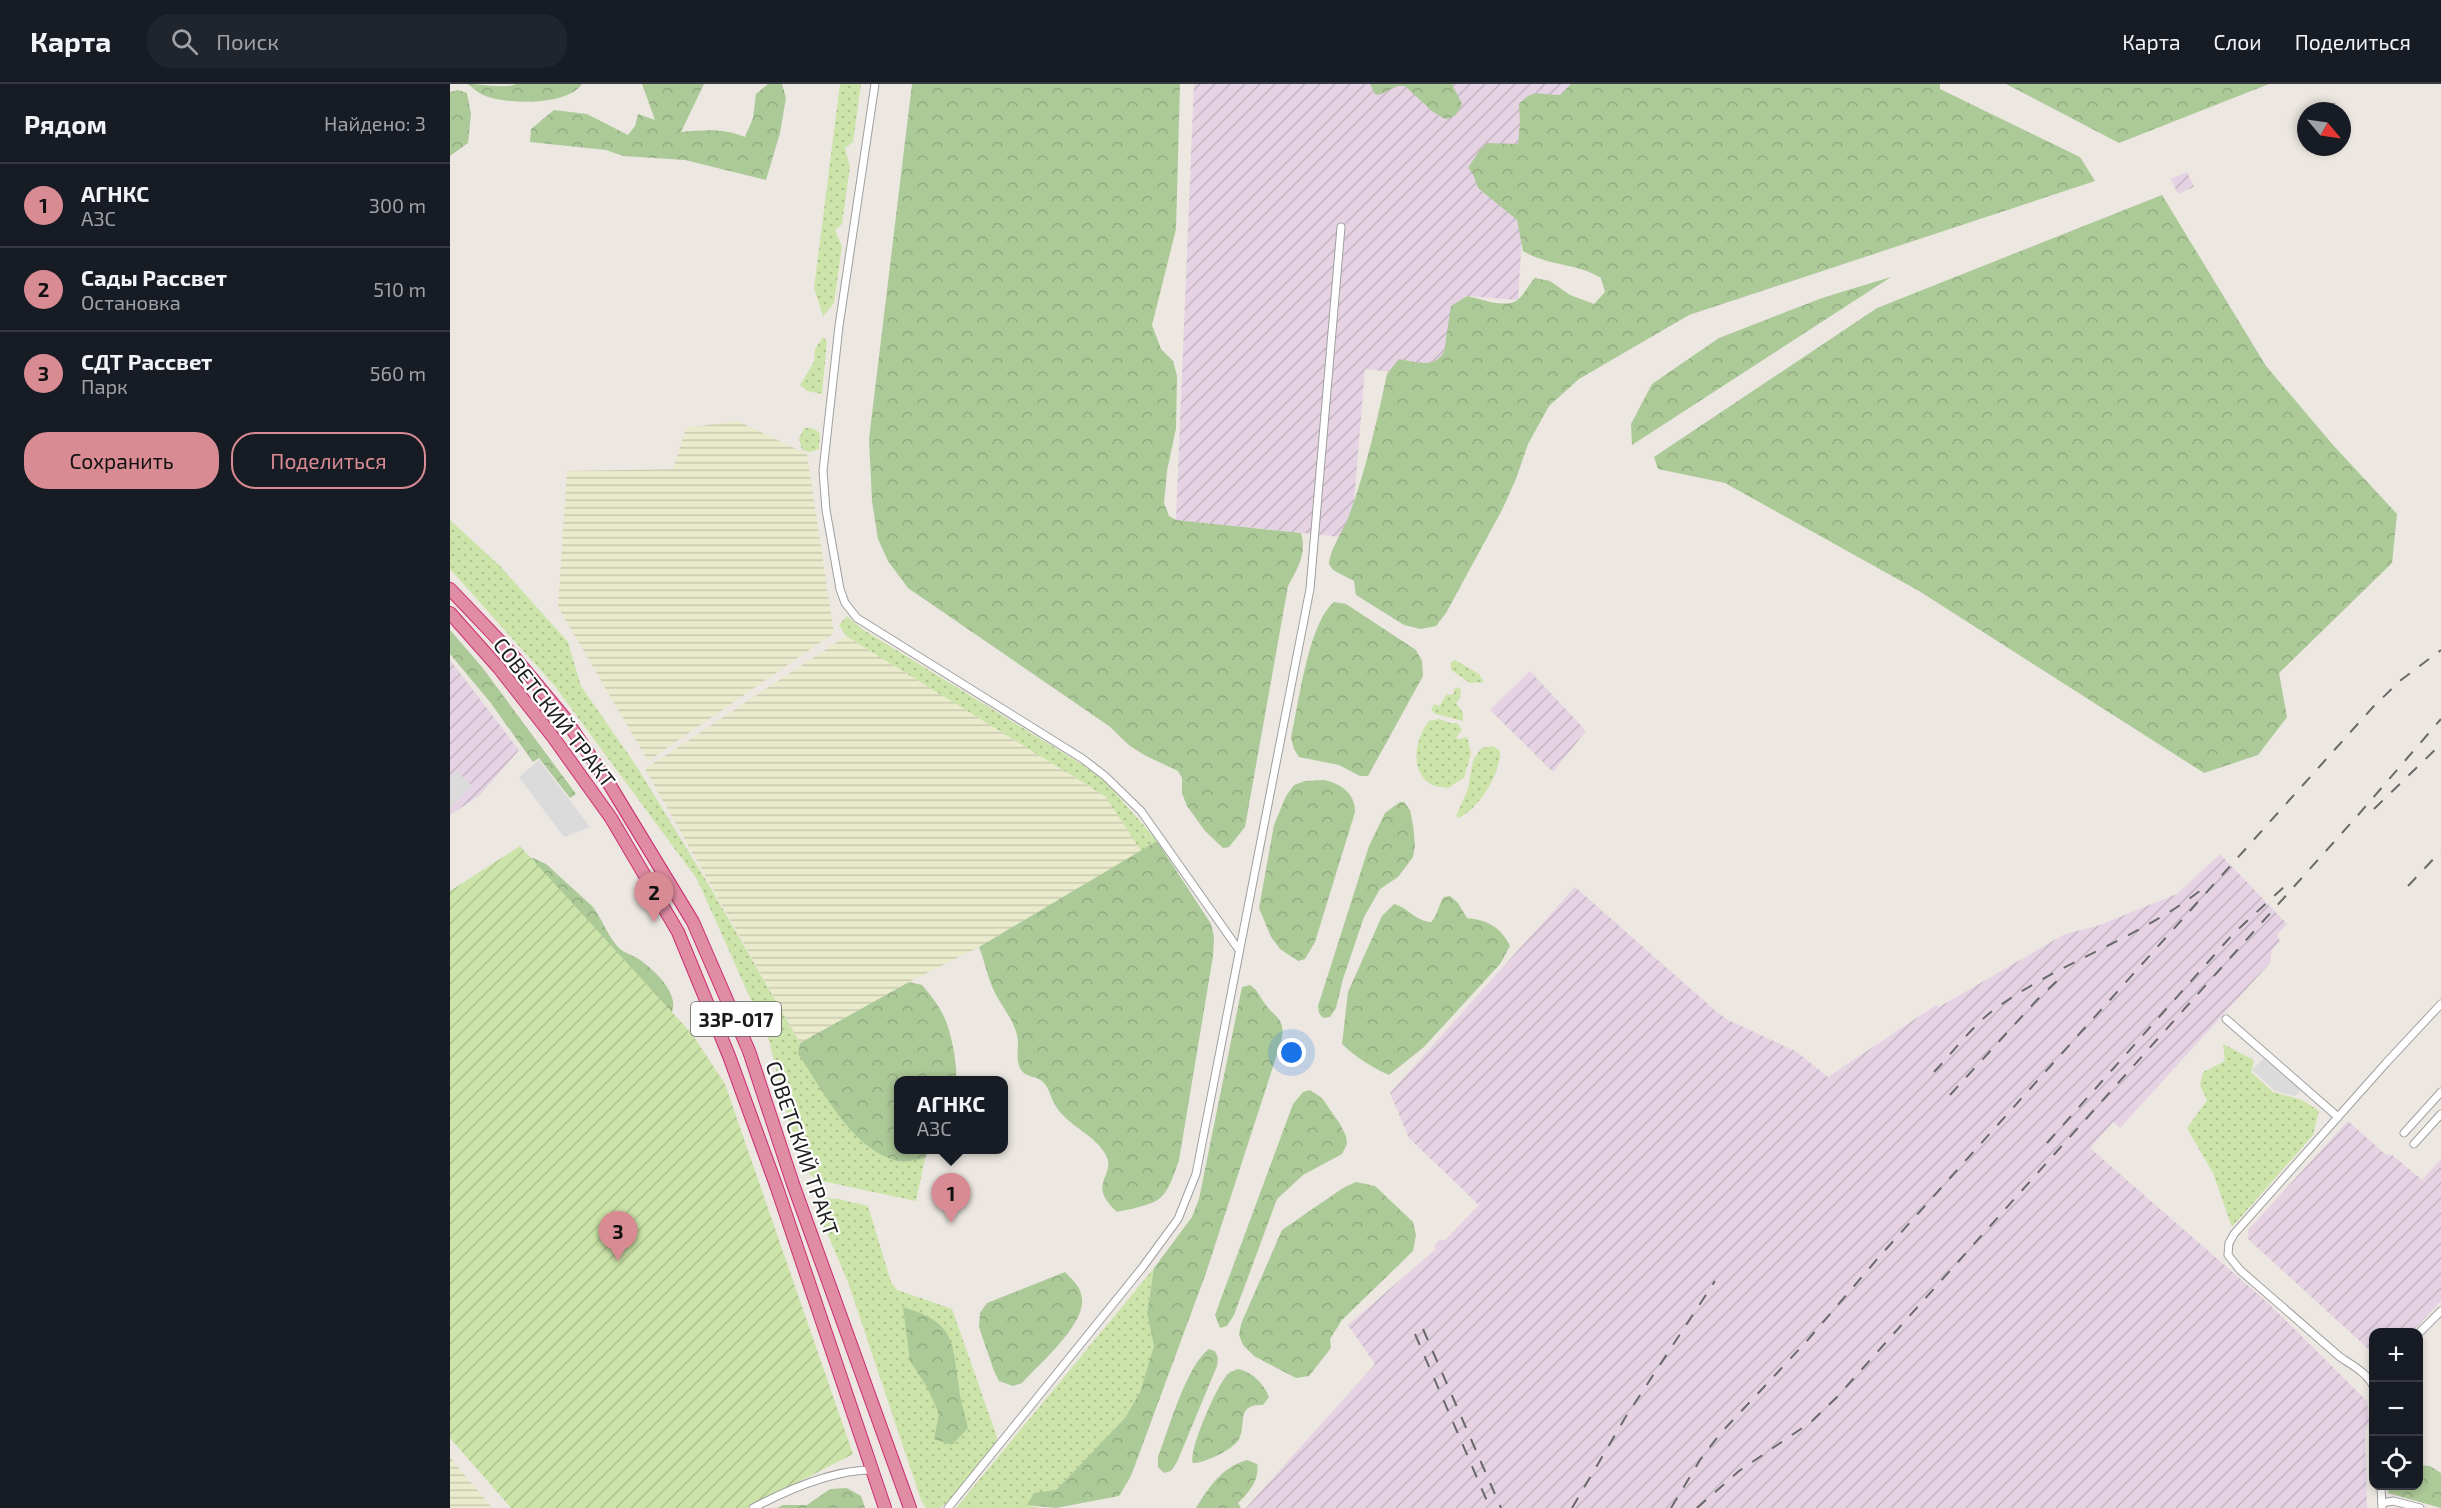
<!DOCTYPE html>
<html lang="ru">
<head>
<meta charset="utf-8">
<style>
	body { margin:0; font-family:"Exo 2",sans-serif; background:#20242c; color:#f1f3f6 }
	.controls { position:absolute; right:18px; bottom:18px; display:grid; overflow:hidden; border-radius:12px; box-shadow:0 3px 9px #0003 }
	.controls button { width:54px; height:54px; display:grid; place-items:center; padding:0; border:0; border-bottom:2px solid #363941; background:#171b24; color:#f1f3f6; font:30px sans-serif }
	.compass { position:absolute; left:1847px; top:18px; width:54px; height:54px; border-radius:50%; background:#171b24; box-shadow:0 3px 9px #0003; rotate:119deg }
	.you { position:absolute; left:842px; top:969px; width:21px; height:21px; margin:-15px; border:4px solid #fff; border-radius:50%; background:#1a73e8; box-shadow:0 0 0 9px #1a73e833 }
	.badge { display:grid; place-items:center; width:39px; height:39px; border-radius:50%; background:#d98b94; color:#111; font-size:20px; font-weight:700 }
	.pin { position:absolute; translate:-50% -50px; filter:drop-shadow(0 2px 3px #0008) }
	.pin::after { content:''; position:absolute; top:32px; width:21px; height:18px; background:inherit; clip-path:polygon(0 0,100% 0,50% 100%) }
	.popup { position:absolute; left:444px; top:992px; width:114px; height:78px; box-sizing:border-box; display:grid; place-content:center; border-radius:12px; background:#171b24; filter:drop-shadow(0 2px 4px #0005); font-size:20px; white-space:nowrap; color:#9ea1a6 }
	.popup b { font-size:22px; color:#f1f3f6 }
	.popup::after { content:''; position:absolute; left:50%; top:100%; margin-left:-12px; border:12px solid transparent; border-top-color:#171b24 }
	.list { margin:0; padding:0; list-style:none }
	h2 { display:flex; justify-content:space-between; align-items:center; height:78px; margin:0; padding:0 24px; font-size:26px }
	h2 small { font-size:20px; font-weight:400; color:#9ea1a6 }
	.list li { display:grid; grid-template-columns:39px 1fr auto; gap:18px; align-items:center; box-sizing:border-box; height:84px; padding:0 24px; border-top:2px solid #363941 }
	.list b { display:block; font-size:22px; white-space:nowrap }
	.list p { margin:0; font-size:20px; white-space:nowrap; color:#9ea1a6 }
	.list em { font-size:20px; font-style:normal; color:#9ea1a6 }
	.actions { display:flex; gap:12px; padding:18px 24px }
	.actions a { flex:1; padding:14px 0; border:2px solid #d98b94; border-radius:24px; text-align:center; font-size:21px; color:#d98b94 }
	.actions .main { background:#d98b94; color:#111 }
	.icon { flex:none; width:33px; height:33px; fill:none; stroke:currentColor; stroke-width:2; stroke-linecap:round; stroke-linejoin:round }
	.map { position:relative; flex:none; width:1991px; height:1424px; overflow:hidden }
	header { display:flex; align-items:center; gap:36px; box-sizing:border-box; height:84px; padding:0 30px; background:#171b24; border-bottom:2px solid #363941 }
	header strong { font-size:28px }
	nav { display:flex; gap:33px; margin-inline-start:auto; font-size:21px }
	.search { width:420px; height:54px; background:#20242c; display:flex; align-items:center; gap:15px; box-sizing:border-box; padding:0 21px; border-radius:24px; color:#9ea1a6; font-size:22px }
	main { display:flex }
	aside { flex:1; background:#171b24 }
	.map>svg:first-child { display:block }
	.industrial { fill:url(#industrial-furrows) }
	.farmland { fill:url(#farmland-rules) }
	.grass { fill:url(#grass-dots) }
	.forest { fill:url(#forest-crowns) }
	.garden { fill:url(#garden-furrows) }
	.parking { fill:#dbdbdb }
	.lines { fill:none; stroke-linecap:round; stroke-linejoin:round }
	.street-casing { stroke:#9f9f9f; stroke-width:9 }
	.highway-casing { stroke:#cb2d73; stroke-width:14 }
	.street { stroke:#fff; stroke-width:7 }
	.highway { stroke:#e08ca4; stroke-width:12 }
	.rail { stroke:#696969; stroke-width:2; stroke-dasharray:12 12; stroke-linecap:butt }
	.labels { text-anchor:middle; dominant-baseline:central; stroke-width:4.5; stroke-linejoin:round; paint-order:stroke }
	.shield { fill:#fff; stroke:#5f5f5f; stroke-width:1.5 }
	.shield-label { font-size:20px; font-weight:bold; fill:#1b1b1b }
	.street-label { font-size:21px; fill:#1b1b1b; stroke:#fff }
</style>
</head>
<body>
<header>
<strong>Карта</strong>
<div class="search"><svg class="icon" aria-label="search" viewBox="0 0 24 24"><circle cx="10" cy="10" r="6"/><path d="M15 15l6 6"/></svg>Поиск</div>
<nav><a>Карта</a><a>Слои</a><a>Поделиться</a></nav>
</header>
<main>
<aside>
<h2>Рядом<small>Найдено: 3</small></h2>
<ul class="list">
<li><span class="badge">1</span><div><b>АГНКС</b><p>АЗС</p></div><em>300 m</em></li>
<li><span class="badge">2</span><div><b>Сады Рассвет</b><p>Остановка</p></div><em>510 m</em></li>
<li><span class="badge">3</span><div><b>СДТ Рассвет</b><p>Парк</p></div><em>560 m</em></li>
</ul>
<div class="actions"><a class="main">Сохранить</a><a>Поделиться</a></div>
</aside>
<div class="map">
<svg width="1991" height="1424" viewBox="0 0 1991 1424">
	<defs>
		<pattern id="industrial-furrows" width="10" height="10" patternUnits="userSpaceOnUse" patternTransform="scale(1.5)"><rect width="10" height="10" fill="#e5d3e3"/><path d="M-1 1l2-2M0 10L10 0M9 11l2-2" fill="none" stroke="#c4b5c2"/></pattern>
		<pattern id="farmland-rules" width="6" height="5" patternUnits="userSpaceOnUse" patternTransform="scale(1.5)"><rect width="6" height="5" fill="#eaeacd"/><path d="M0 2.5h6" fill="none" stroke="#c8c8af"/></pattern>
		<pattern id="grass-dots" width="8" height="8" patternUnits="userSpaceOnUse" patternTransform="scale(1.5)"><rect width="8" height="8" fill="#cce4a9"/><path d="M2 2h.1M6 6h.1" fill="none" stroke="#afc391" stroke-width="1.8" stroke-linecap="round"/></pattern>
		<pattern id="forest-crowns" width="20" height="18" patternUnits="userSpaceOnUse" patternTransform="scale(1.5)"><rect width="20" height="18" fill="#acc998"/><path d="M2 6a3 3 0 1 1 6 0M12 15a3 3 0 1 1 6 0" fill="none" stroke="#93ac82"/></pattern>
		<pattern id="garden-furrows" width="10" height="10" patternUnits="userSpaceOnUse" patternTransform="scale(1.5)"><rect width="10" height="10" fill="#cce4a9"/><path d="M-1 1l2-2M0 10L10 0M9 11l2-2" fill="none" stroke="#afc391"/></pattern>
	</defs>
	<rect width="100%" height="100%" fill="#ece7e1"/>
	<g class="industrial">
		<path d="M744 0H1252L1073 135 1068 216 1017 212 1004 295 915 285 901 454 726 436Z"/>
		<path d="M1737 88 1744 103 1728 110 1721 95Z"/>
		<path d="M0 576 69 666 30 711 0 731Z"/>
		<path d="M1080 587 1136 647 1103 688 1040 626Z"/>
		<path d="M1770 770 1837 840 1827 851 1830 857 1822 866 1820 879 1670 1044 1663 1038 1640 1064 1818 1219 1917 1317 1919 1337 1915 1346 1917 1424H796L925 1280 898 1241 986 1165 984 1162 990 1156H995L1029 1121 959 1054 940 1009 1125 803 1267 928 1278 936 1347 968 1378 993 1486 921 1489 923 1615 850 1647 842 1727 810Z"/>
		<path d="M1898 1037 1936 1071H1942L1972 1096 1991 1075V1217L1962 1248H1924L1923 1269 1798 1155V1146Z"/>
	</g>
	<g class="farmland">
		<path d="M288 337 357 370 384 549 198 677 108 523 117 387 223 385 236 344Z"/>
		<path d="M396 552 655 712 691 767 529 863 459 898 350 959 195 685Z"/>
		<path d="M0 1373 42 1424H0Z"/>
	</g>
	<g class="grass">
		<path d="M390 0H411L403 58 395 64 400 83 392 140 385 146 392 162 384 219 373 232 364 204Z"/>
		<path d="M373 253 377 257 372 310 357 307 350 301 364 278 365 265Z"/>
		<path d="M354 344H362L370 349 369 365 360 368 352 366 349 355Z"/>
		<path d="M0 436 50 482 118 558 131 602 187 683 263 808 350 959 349 970 450 1078 475 1074 466 1117 367 1096 356 1087 338 1035 319 956 247 795 104 601 0 485Z"/>
		<path d="M397 532 412 545 633 681 657 699 707 757 691 767 655 712 396 552 389 541Z"/>
		<path d="M1005 576 1029 590 1034 598 1020 599 1001 586V578Z"/>
		<path d="M1008 603 1011 606 1010 614 1006 619 1013 629V637L986 630 981 626 984 620 990 622 996 611 1004 610V605Z"/>
		<path d="M989 635 1000 639H1007L1012 646 1006 654 1009 655 1017 653 1021 669 1014 694 998 704C993 703 984 703 979 699 959 685 966 653 979 637Z"/>
		<path d="M1043 662 1050 667C1050 691 1030 723 1009 734L1006 732 1018 705 1023 677 1031 664Z"/>
		<path d="M1773 960 1802 975 1804 978 1801 988 1823 1008 1852 1016 1869 1027 1863 1051 1782 1143 1763 1089 1737 1044 1757 1016 1750 1001 1753 988 1775 977Z"/>
		<path d="M371 1114 388 1115 418 1122 441 1198 447 1206 502 1225 547 1353 546 1359 500 1416 490 1424H476L471 1416 398 1198 365 1121Z"/>
		<path d="M704 1184 697 1229 704 1262 690 1308 675 1334 606 1406 578 1421 591 1424H506Z"/>
	</g>
	<g class="forest">
		<path d="M18 0C30 0 57 5 66 0H132C117 22 56 21 33 11 28 9 22 3 18 0Z"/>
		<path d="M192 0H254L231 48C254 46 273 44 295 53L303 34 306 10 318 0H332L336 14 330 49 316 96 235 76 173 72 156 66 80 58 81 45 104 26 137 30 178 51 185 42 188 30 205 36Z"/>
		<path d="M462 0H730L726 145 702 241 711 265 723 277 727 292 726 344 717 387 714 419 719 432 726 436 851 449C857 469 848 484 838 502L795 743 779 763 773 764 755 747 737 722 732 709V694L728 687 696 672 680 662 659 642 458 504 438 477 428 455 422 417 419 355Z"/>
		<path d="M920 0H1002L1012 20C1008 29 1005 34 995 35L983 28 955 2H948L929 11 925 10Z"/>
		<path d="M1121 0H1490V5L1630 73 1645 97 1239 231 1129 295 1099 322 1078 360 1066 395 1052 426 996 529 986 542 971 545 954 541 906 511 904 497 883 486 879 480C880 465 894 446 900 429 916 385 927 337 937 290L949 275C965 278 984 285 994 268L1001 222 1017 212C1031 215 1052 224 1066 217 1073 213 1079 200 1085 194L1100 197 1120 211 1144 220 1155 208 1151 194C1127 179 1097 182 1073 167L1067 136 1028 104 1023 90 1018 84 1029 67 1037 59 1068 60 1070 38 1069 20C1083 4 1091 11 1110 11Z"/>
		<path d="M1556 0H1819L1669 59Z"/>
		<path d="M8 6 17 9 21 30 18 59 0 72V8Z"/>
		<path d="M1712 111 1816 282 1883 361 1947 430 1942 479 1829 589 1837 633 1808 671 1754 689 1469 507 1275 399 1208 385 1204 373 1427 224Z"/>
		<path d="M1441 193 1182 361 1181 340 1202 300 1269 254 1372 214Z"/>
		<path d="M884 518 896 520 966 566 972 577 973 592 918 692H910L889 681 849 673 844 665 841 654C849 619 858 540 884 518Z"/>
		<path d="M0 546 32 583 126 710 120 714 89 674 83 678 40 618 0 570Z"/>
		<path d="M874 696C891 700 905 709 905 728L865 858 855 875 848 877 830 865 821 853 809 824 824 741 836 712 844 701 855 697Z"/>
		<path d="M950 718H954L960 726 963 741 965 761 963 773 948 793 930 805 914 833 893 895 886 924 880 933 873 934 869 929 868 922 919 762 935 729Z"/>
		<path d="M707 757 761 840 764 853 763 872 729 1076C714 1120 712 1118 667 1128 635 1099 667 1092 656 1071 645 1051 620 1043 607 1024 600 1015 601 1005 592 997 586 992 576 993 572 987 564 978 570 961 567 951 563 935 553 924 546 911 538 896 535 878 529 863Z"/>
		<path d="M83 774 96 780 142 822C152 834 156 849 167 862 172 868 180 870 187 874 202 883 232 911 221 930L80 776Z"/>
		<path d="M1000 812 1008 819 1017 834C1037 836 1051 843 1060 862L1050 880 974 963 939 991C921 983 907 974 892 960L898 908 932 832 944 820C959 824 965 837 981 838 988 831 988 821 994 813Z"/>
		<path d="M459 898 472 901C493 926 498 936 504 968 505 978 508 987 505 996H448V1066H479L475 1074C467 1075 455 1079 447 1077 400 1064 374 1007 348 970L350 959Z"/>
		<path d="M800 901C808 906 809 912 815 920 827 936 836 934 831 958L756 1189 681 1392 669 1412 606 1424 577 1421 584 1409 606 1406 675 1334 690 1308 704 1262 697 1229 704 1184 742 1133 749 1115 792 903Z"/>
		<path d="M860 1006 872 1014 890 1040 896 1052 897 1060 892 1070 853 1091 827 1115 784 1231 777 1242 770 1244 765 1231 843 1020 853 1008Z"/>
		<path d="M906 1098 925 1102 963 1138 966 1151 963 1167 892 1236 880 1255 881 1264 859 1292 846 1294 804 1272 793 1261 789 1251 791 1240 832 1146 893 1104Z"/>
		<path d="M615 1188C623 1196 631 1203 632 1215 635 1241 588 1281 572 1299L563 1302 549 1297 544 1287 529 1243 530 1229 537 1219Z"/>
		<path d="M453 1223C505 1239 502 1255 509 1303 510 1317 515 1330 518 1344L502 1361 484 1355 489 1330 477 1303 460 1277Z"/>
		<path d="M759 1265 765 1267 768 1274 767 1282 727 1378 721 1387 714 1389 708 1383V1373C718 1347 737 1280 759 1265Z"/>
		<path d="M787 1285C802 1287 814 1300 819 1313L813 1321C785 1320 797 1340 789 1355 784 1365 755 1379 743 1379 738 1367 768 1298 779 1289 781 1287 785 1287 787 1285Z"/>
		<path d="M797 1376 807 1380C810 1395 799 1409 788 1419L791 1424H746C759 1403 772 1383 797 1376Z"/>
		<path d="M1969 1381 1980 1382 1991 1389V1424L1938 1409 1939 1402H1968Z"/>
		<path d="M397 1404 411 1412 415 1424H327L333 1421H357L380 1405Z"/>
	</g>
	<path class="garden" d="M70 762 242 950 275 1000 403 1370 298 1424H61L0 1354V807Z"/>
	<g class="parking">
		<path d="M89 676 140 743 114 753 69 693Z"/>
		<path d="M7 687 22 702 0 724V694Z"/>
		<path d="M1817 971 1854 1003 1845 1012 1825 1007 1802 986Z"/>
	</g>
	<g class="lines">
		<defs>
			<g id="street">
				<path d="M425 0 389 242 373 387 376 426 390 505 395 519 407 534 633 675 655 692 691 727 789 866"/>
				<path d="M1776 935 1888 1033"/>
				<path d="M1954 1049 1991 1008"/>
				<path d="M1964 1060 1991 1030"/>
				<path d="M1968 1250 1991 1227"/>
				<path d="M1924 1304C1919 1290 1902 1281 1890 1273L1790 1186 1778 1171 1779 1159 1784 1150 1936 979 1991 920"/>
				<path d="M1931 1402 1932 1424"/>
				<path d="M1932 1419 1943 1417 1970 1424"/>
				<path d="M303 1424C339 1405 382 1386 422 1386"/>
				<path d="M498 1424 692 1184 728 1135 746 1090 860 505 891 143"/>
			</g>
			<g id="highway">
				<path d="M0 505 60 568 114 633 161 703 243 838 299 967 343 1100 460 1424"/>
				<path d="M0 529 48 583 103 653 161 734 228 848 279 972 327 1104 435 1424"/>
			</g>
		</defs>
		<use href="#street" class="street-casing"/>
		<use href="#highway" class="highway-casing"/>
		<use href="#street" class="street"/>
		<use href="#highway" class="highway"/>
		<g class="rail">
			<path d="M1924 725 1991 660"/>
			<path d="M1958 802 1991 767"/>
			<path d="M1484 988C1503 968 1520 945 1541 928 1606 879 1687 856 1751 806"/>
			<path d="M1500 1011 1586 917 1613 891"/>
			<path d="M1597 1059 1783 850 1836 801"/>
			<path d="M973 1245 1051 1424"/>
			<path d="M965 1250 1040 1424"/>
			<path d="M1122 1424 1175 1334 1265 1197"/>
			<path d="M1221 1424 1250 1376 1269 1351 1356 1258 1429 1173 1923 623 1951 596 1991 566"/>
			<path d="M1247 1424 1289 1387 1361 1338 1387 1313 1909 730 1991 635"/>
		</g>
	</g>
	<g class="labels">
		<rect class="shield" x="241" y="918" width="90" height="34" rx="4.5"/>
		<g class="shield-label">
			<text x="286" y="935">33Р-017</text>
		</g>
		<g class="street-label">
			<text transform="translate(105 628) rotate(52)">СОВЕТСКИЙ ТРАКТ</text>
			<text transform="translate(353 1064) rotate(71)">СОВЕТСКИЙ ТРАКТ</text>
		</g>
	</g>
</svg>
<div class="controls">
<button>+</button>
<button>−</button>
<button><svg class="icon" aria-label="locate" viewBox="0 0 24 24"><circle cx="12" cy="12" r="6"/><path d="M12 2v4M12 18v4M2 12h4M18 12h4"/></svg></button>
</div>
<svg class="compass" viewBox="-18 -18 36 36"><path d="M0-13l5 13h-10z" fill="#e53935"/><path d="M0 13l5-13h-10z" fill="#9ea1a6"/></svg>
<div class="you"></div>
<div class="pin badge" style="left:501px;top:1139px">1</div>
<div class="popup"><b>АГНКС</b>АЗС</div>
<div class="pin badge" style="left:204px;top:838px">2</div>
<div class="pin badge" style="left:168px;top:1177px">3</div>
</div>
</main>
</body>
</html>
